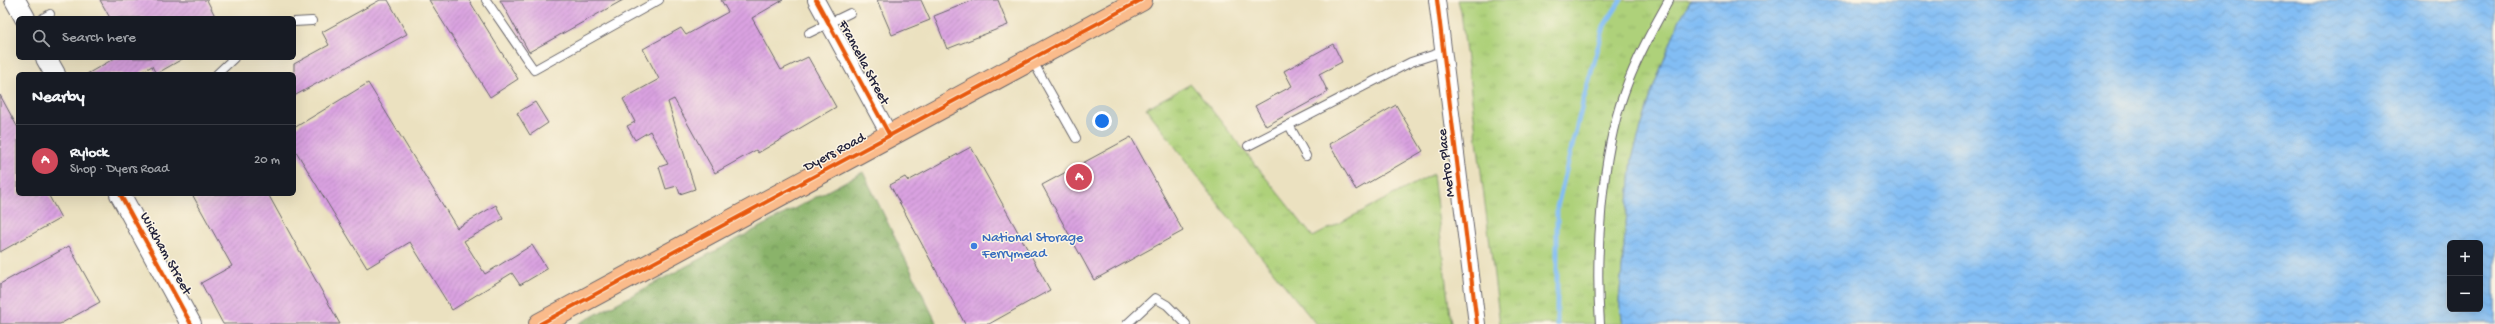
<!DOCTYPE html>
<html lang="en">
<head>
<meta charset="utf-8">
<style>
	body { margin:0; font-family:"Gochi Hand",sans-serif; background:#20242c; color:#f1f3f6 }
	.controls { position:absolute; right:12px; bottom:12px; display:grid; overflow:hidden; border-radius:6px; box-shadow:0 4px 16px #0002 }
	.controls button { width:36px; height:36px; display:grid; place-items:center; padding:0; border:0; border-bottom:1px solid #363941; background:#171b24; color:#f1f3f6; font:20px sans-serif }
	.you { position:absolute; left:1102px; top:121px; width:14px; height:14px; margin:-10px; border:3px solid #fff; border-radius:50%; background:#1a73e8; box-shadow:0 0 0 6px #1a73e833 }
	.badge { display:grid; place-items:center; width:26px; height:26px; border-radius:50%; background:#d1495b; color:#fff; font-size:13px; font-weight:700 }
	.pin { position:absolute; translate:-50% -50%; border:2px solid #fff; box-shadow:0 1px 4px #0006 }
	.list { margin:0; padding:0; list-style:none }
	h2 { display:flex; justify-content:space-between; align-items:center; height:52px; margin:0; padding:0 16px; font-size:17px }
	h2 small { font-size:13px; font-weight:400; color:#9ea1a6 }
	.list li { display:grid; grid-template-columns:26px 1fr auto; gap:12px; align-items:center; box-sizing:border-box; height:72px; padding:0 16px; border-top:1px solid #363941 }
	.list b { display:block; font-size:15px; white-space:nowrap }
	.list p { margin:0; font-size:13px; white-space:nowrap; color:#9ea1a6 }
	.list em { font-size:13px; font-style:normal; color:#9ea1a6 }
	.icon { flex:none; width:22px; height:22px; fill:none; stroke:currentColor; stroke-width:2; stroke-linecap:round; stroke-linejoin:round }
	.map { position:relative; flex:none; width:2495px; height:324px; overflow:hidden }
	.search { position:absolute; background:#171b24; box-shadow:0 4px 16px #0002; left:16px; top:16px; width:280px; height:44px; display:flex; align-items:center; gap:10px; box-sizing:border-box; padding:0 14px; border-radius:6px; color:#9ea1a6; font-size:15px }
	.panel { position:absolute; background:#171b24; box-shadow:0 4px 16px #0002; left:16px; top:72px; width:280px; height:124px; border-radius:6px }
	.map>svg:first-child { display:block }
	.grass { fill:url(#grass-tufts); stroke:#687a5a }
	.forest { fill:url(#forest-crowns); stroke:#566a52 }
	.water { fill:url(#water-waves); stroke:#527098; fill-rule:evenodd }
	.lines { fill:none; stroke-linecap:round; stroke-linejoin:round }
	.stream { stroke:#82bdf4; stroke-width:5 }
	.building { fill:url(#building-hatch) }
	.service-casing { stroke:#68656a; stroke-width:10 }
	.minor-casing { stroke:#68656a; stroke-width:18 }
	.tertiary-casing { stroke:#68656a; stroke-width:22 }
	.trunk-casing { stroke:#68656a; stroke-width:24 }
	.service { stroke:#fff; stroke-width:8 }
	.minor { stroke:#fff; stroke-width:16 }
	.tertiary { stroke:#fff; stroke-width:20 }
	.trunk { stroke:#fabb8b; stroke-width:22 }
	.cycleway-casing { stroke:#fcf5e5; stroke-width:6 }
	.cycleway { stroke:#e8590c; stroke-width:4 }
	.shop-dot { fill:#3f7fe0; stroke:#fcf5e5; stroke-width:1.5 }
	.labels { text-anchor:middle; dominant-baseline:central; stroke-width:3; stroke-linejoin:round; paint-order:stroke }
	.street-label { font-size:14px; fill:#22223b; stroke:#fcf5e5 }
	.shop-label { font-size:14px; fill:#366cbe; stroke:#fcf5e5; text-anchor:start }
</style>
</head>
<body>
<div class="map">
<svg width="2495" height="324" viewBox="0 0 2495 324">
	<defs>
		<pattern id="grass-tufts" width="24" height="20" patternUnits="userSpaceOnUse"><rect width="24" height="20" fill="#aed17a"/><path d="M3 7l-1-3M5 7V3M7 7l1-3M15 17l-1-3M17 17v-4M19 17l1-3" fill="none" stroke="#95b36a"/></pattern>
		<pattern id="forest-crowns" width="20" height="18" patternUnits="userSpaceOnUse"><rect width="20" height="18" fill="#8ab36a"/><path d="M2 6a3 3 0 1 1 6 0M12 15a3 3 0 1 1 6 0" fill="none" stroke="#709158"/></pattern>
		<pattern id="water-waves" width="16" height="10" patternUnits="userSpaceOnUse"><rect width="16" height="10" fill="#82bdf4"/><path d="M0 5q4-4 8 0t8 0" fill="none" stroke="#70a2d2"/></pattern>
		<pattern id="building-hatch" width="6" height="6" patternUnits="userSpaceOnUse"><rect width="6" height="6" fill="#daa2e1"/><path d="M-1 1l2-2M0 6l6-6M5 7l2-2" fill="none" stroke="#b084b8"/></pattern>
	</defs>
	<rect width="100%" height="100%" fill="#fcf5e5"/>
	<filter id="ink" filterUnits="userSpaceOnUse"><feTurbulence type="fractalNoise" baseFrequency=".025" numOctaves="2"/><feDisplacementMap in="SourceGraphic" scale="8" xChannelSelector="R" yChannelSelector="G"/><feConvolveMatrix kernelMatrix="1 2 1 2 8 2 1 2 1" color-interpolation-filters="sRGB"/></filter>
	<filter id="wash" filterUnits="userSpaceOnUse"><feTurbulence type="fractalNoise" baseFrequency=".012" numOctaves="4" result="noise"/><feDisplacementMap in="SourceGraphic" scale="16" xChannelSelector="R" yChannelSelector="G"/><feGaussianBlur stdDeviation="0.9" result="paint"/><feColorMatrix in="noise" values="0 0 0 0 0 0 0 0 0 0 0 0 0 0 0 0 0 1.4 0 .05"/><feComposite in="paint" operator="in"/></filter>
	<g filter="url(#wash)">
		<rect width="100%" height="100%" fill="#ebe1c0"/>
		<g class="grass">
			<path d="M1458 0H1691L1680 19 1653 88 1632 158 1619 301 1623 324H1500L1461 12Z"/>
			<path d="M1191 84 1313 237 1433 174 1451 324H1316L1223 210 1146 108Z"/>
		</g>
		<path class="forest" d="M863 172 937 324H578Z"/>
		<path class="water" d="M1691 0H2495V324H1623L1619 301 1632 158 1653 88 1680 19ZM2450 243H2480V309H2450Z"/>
		<g class="lines">
			<path class="stream" d="M1557 324V207L1584 98 1604 26 1621 0"/>
		</g>
		<g id="blocks">
			<g class="building">
				<path d="M100 0H207L216 18H110Z"/>
				<path d="M380 0H388L407 34 294 96V64L329 45 322 32Z"/>
				<path d="M429 0H469L518 79 490 97Z"/>
				<path d="M500 0H623L529 52Z"/>
				<path d="M721 0H783L752 18 781 70 808 57 836 107 758 153 756 150 715 173 674 99 668 102 695 189 680 194 677 186 666 189 659 167 668 164 650 131 635 140 627 126 635 122 623 99 659 79 643 49 681 28 686 35 728 12Z"/>
				<path d="M877 0H921L930 20 892 35Z"/>
				<path d="M974 0H998L1008 25 947 49 934 16Z"/>
				<path d="M1333 44 1342 62 1319 74 1328 92 1266 126 1255 106 1292 86 1284 71Z"/>
				<path d="M115 58H184L156 74 152 66 138 74H87Z"/>
				<path d="M368 83 457 228 496 205 503 219 464 241 485 274 532 245 547 269 520 285 512 273 452 310 410 242 367 268 294 148V128Z"/>
				<path d="M0 95 18 128V194H48L61 218 0 252Z"/>
				<path d="M535 102 548 123 530 135 517 113Z"/>
				<path d="M1396 105 1423 151 1356 190 1329 144Z"/>
				<path d="M1131 137 1183 231 1094 280 1042 185Z"/>
				<path d="M971 147 1050 290 989 324H965L890 185 905 177 908 181Z"/>
				<path d="M192 194H268L340 324H223L201 283 232 266Z"/>
				<path d="M69 246 100 302 60 324H0V284Z"/>
			</g>
		</g>
	</g>
	<g filter="url(#ink)">
		<use href="#blocks" fill-opacity="0" stroke="#68656a" stroke-width="1"/>
		<g class="lines">
			<defs>
				<g id="service">
					<path d="M486 0 534 70 659 0"/>
					<path d="M43 18 50 14"/>
					<path d="M294 22 312 21"/>
					<path d="M809 33 850 13"/>
					<path d="M1032 60 1076 138"/>
					<path d="M217 74 234 58"/>
					<path d="M1289 125 1306 156"/>
					<path d="M1248 146 1411 62 1445 51"/>
					<path d="M1127 324 1155 298 1167 305 1186 324"/>
					<path d="M1600 324C1595 256 1601 157 1624 93 1635 61 1652 30 1669 0"/>
				</g>
				<g id="minor">
					<path d="M816 0 890 136"/>
					<path d="M1437 0 1477 324"/>
				</g>
				<g id="tertiary">
					<path d="M15 0 25 18"/>
					<path d="M46 58 55 74"/>
					<path d="M120 194 191 324"/>
				</g>
				<path id="trunk" d="M540 324 1141 0"/>
			</defs>
			<use href="#service" class="service-casing"/>
			<use href="#minor" class="minor-casing"/>
			<use href="#tertiary" class="tertiary-casing"/>
			<use href="#trunk" class="trunk-casing"/>
			<use href="#service" class="service"/>
			<use href="#minor" class="minor"/>
			<use href="#tertiary" class="tertiary"/>
			<use href="#trunk" class="trunk"/>
			<defs>
				<g id="cycleway">
					<path d="M816 0 890 136"/>
					<path d="M1437 0 1477 324"/>
					<path d="M120 194 191 324"/>
					<path d="M540 324 1141 0"/>
				</g>
			</defs>
			<use href="#cycleway" class="cycleway-casing"/>
			<use href="#cycleway" class="cycleway"/>
		</g>
	</g>
	<circle class="shop-dot" cx="974" cy="246" r="4"/>
	<g class="labels">
		<g class="street-label">
			<text transform="translate(863 63) rotate(62)">Francella Street</text>
			<text transform="translate(835 153) rotate(-28)">Dyers Road</text>
			<text transform="translate(1447 163) rotate(-97)">Metro Place</text>
			<text transform="translate(165 254) rotate(61)">Wickham Street</text>
		</g>
		<g class="shop-label">
			<text x="982" y="238">National Storage<tspan x="982" dy="16">Ferrymead</tspan></text>
		</g>
	</g>
</svg>
<div class="controls">
<button>+</button>
<button>−</button>
</div>
<div class="you"></div>
<div class="pin badge" style="left:1079px;top:177px">A</div>
<div class="search"><svg class="icon" aria-label="search" viewBox="0 0 24 24"><circle cx="10" cy="10" r="6"/><path d="M15 15l6 6"/></svg>Search here</div>
<section class="panel">
<h2>Nearby<small></small></h2>
<ul class="list">
<li><span class="badge">A</span><div><b>Rylock</b><p>Shop · Dyers Road</p></div><em>20 m</em></li>
</ul>
</section>
</div>
</body>
</html>
